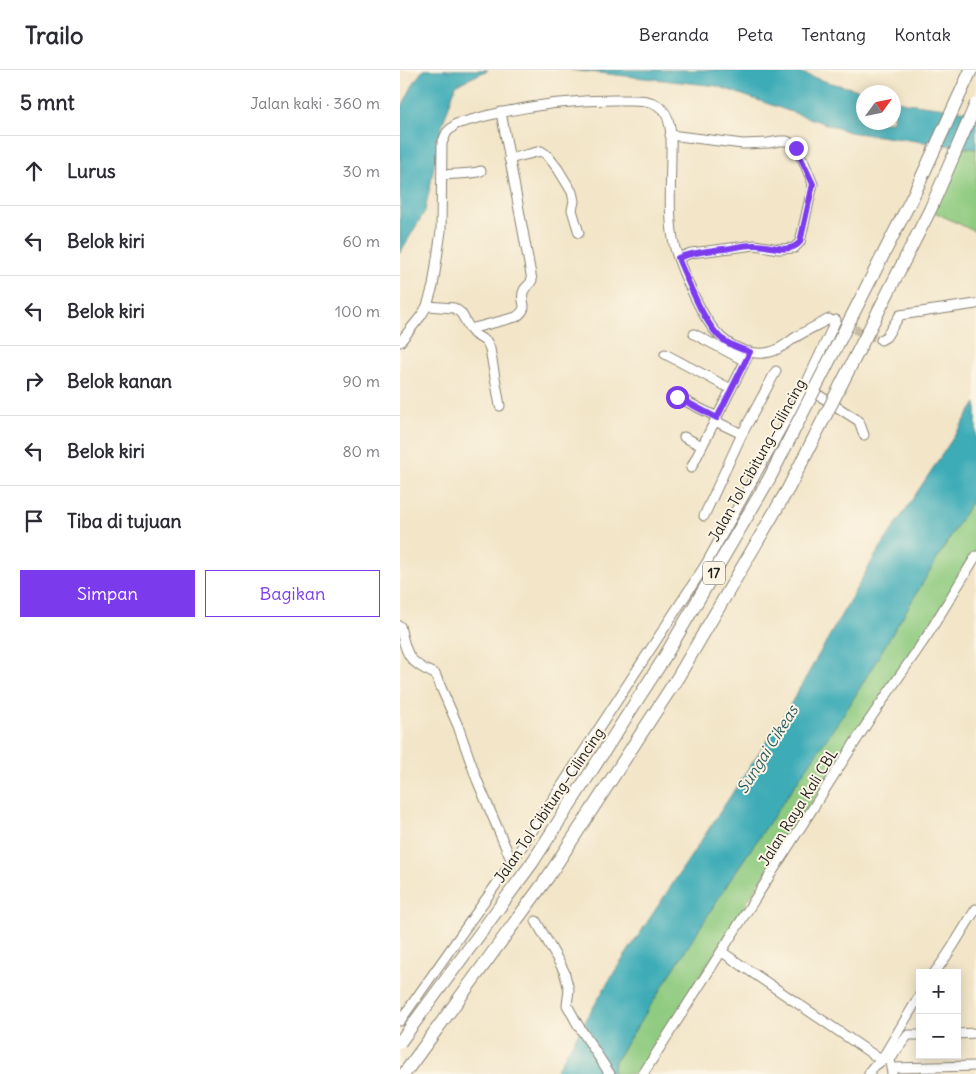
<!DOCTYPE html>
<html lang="id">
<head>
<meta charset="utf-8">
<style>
	body { margin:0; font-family:Delius,sans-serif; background:#f2f2f3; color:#2b2b33 }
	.controls { position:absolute; right:15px; bottom:15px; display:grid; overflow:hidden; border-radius:0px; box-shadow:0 2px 12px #0003 }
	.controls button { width:45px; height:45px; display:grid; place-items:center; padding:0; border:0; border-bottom:1px solid #e1e1e2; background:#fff; color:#2b2b33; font:25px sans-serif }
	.compass { position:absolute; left:456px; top:15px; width:45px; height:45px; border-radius:50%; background:#fff; box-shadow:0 2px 12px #0003; rotate:57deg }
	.stop { position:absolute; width:15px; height:15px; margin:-11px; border:4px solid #7c3aed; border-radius:50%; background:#fff }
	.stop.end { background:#7c3aed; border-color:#fff; box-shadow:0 1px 5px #0008 }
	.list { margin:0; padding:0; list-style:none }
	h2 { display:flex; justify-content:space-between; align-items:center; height:65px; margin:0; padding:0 20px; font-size:21px }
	h2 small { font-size:16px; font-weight:400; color:#7c7c81 }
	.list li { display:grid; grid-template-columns:32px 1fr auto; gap:15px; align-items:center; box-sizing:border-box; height:70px; padding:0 20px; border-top:1px solid #e1e1e2 }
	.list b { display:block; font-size:19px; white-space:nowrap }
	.list em { font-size:16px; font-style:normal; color:#7c7c81 }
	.actions { display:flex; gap:10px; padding:15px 20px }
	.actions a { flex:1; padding:11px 0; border:1px solid #7c3aed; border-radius:0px; text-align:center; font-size:18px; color:#7c3aed }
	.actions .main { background:#7c3aed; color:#fff }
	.icon { flex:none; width:28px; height:28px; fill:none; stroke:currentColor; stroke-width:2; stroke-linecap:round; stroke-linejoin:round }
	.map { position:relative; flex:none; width:576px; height:1004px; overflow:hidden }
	header { display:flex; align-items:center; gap:30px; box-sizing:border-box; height:70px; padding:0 25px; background:#fff; border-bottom:1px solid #e1e1e2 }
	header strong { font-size:24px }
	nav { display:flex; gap:28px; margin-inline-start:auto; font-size:18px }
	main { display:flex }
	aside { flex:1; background:#fff }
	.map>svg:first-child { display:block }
	.green { fill:#8fcb80; stroke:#56744e }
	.water { fill:#3cacb7; stroke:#2c646a }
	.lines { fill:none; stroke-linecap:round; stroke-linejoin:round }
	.minor-tunnel { stroke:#c7bda6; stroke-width:9; stroke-dasharray:9 4.5; stroke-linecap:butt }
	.minor-casing { stroke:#878072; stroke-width:11 }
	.minor { stroke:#fff; stroke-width:9 }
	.highway-bridge-casing { stroke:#878072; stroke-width:14; stroke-linecap:butt }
	.highway-bridge { stroke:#fff; stroke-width:12 }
	.route { stroke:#7c3aed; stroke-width:6 }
	.labels { text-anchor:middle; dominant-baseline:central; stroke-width:4; stroke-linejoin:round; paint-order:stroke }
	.shield { fill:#fcf5e5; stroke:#5f5d58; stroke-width:1 }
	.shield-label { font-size:14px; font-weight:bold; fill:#1c1c1c }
	.street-label { font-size:15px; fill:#1c1c1c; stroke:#fcf5e5 }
	.water-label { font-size:16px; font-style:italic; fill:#2a5d62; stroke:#fcf5e5 }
</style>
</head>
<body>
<header>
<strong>Trailo</strong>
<nav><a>Beranda</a><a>Peta</a><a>Tentang</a><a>Kontak</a></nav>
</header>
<main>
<aside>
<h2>5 mnt<small>Jalan kaki · 360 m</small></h2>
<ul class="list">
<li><svg class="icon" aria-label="ahead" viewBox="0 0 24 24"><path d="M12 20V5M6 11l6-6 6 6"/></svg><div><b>Lurus</b></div><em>30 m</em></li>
<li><svg class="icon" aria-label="left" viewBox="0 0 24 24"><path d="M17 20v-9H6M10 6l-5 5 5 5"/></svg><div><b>Belok kiri</b></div><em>60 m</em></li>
<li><svg class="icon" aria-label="left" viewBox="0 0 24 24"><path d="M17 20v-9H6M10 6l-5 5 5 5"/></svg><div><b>Belok kiri</b></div><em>100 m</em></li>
<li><svg class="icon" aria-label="right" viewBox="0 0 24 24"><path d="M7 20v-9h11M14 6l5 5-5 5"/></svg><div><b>Belok kanan</b></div><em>90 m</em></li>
<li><svg class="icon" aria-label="left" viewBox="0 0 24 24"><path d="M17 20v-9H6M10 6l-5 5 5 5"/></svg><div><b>Belok kiri</b></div><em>80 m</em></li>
<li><svg class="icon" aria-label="arrive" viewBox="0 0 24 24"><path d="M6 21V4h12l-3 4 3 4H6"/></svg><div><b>Tiba di tujuan</b></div></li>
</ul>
<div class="actions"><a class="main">Simpan</a><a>Bagikan</a></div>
</aside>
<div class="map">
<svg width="576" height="1004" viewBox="0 0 576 1004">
	<rect width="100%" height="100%" fill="#fcf5e5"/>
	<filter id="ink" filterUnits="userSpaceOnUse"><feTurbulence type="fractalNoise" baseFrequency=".02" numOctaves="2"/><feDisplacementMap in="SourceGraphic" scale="10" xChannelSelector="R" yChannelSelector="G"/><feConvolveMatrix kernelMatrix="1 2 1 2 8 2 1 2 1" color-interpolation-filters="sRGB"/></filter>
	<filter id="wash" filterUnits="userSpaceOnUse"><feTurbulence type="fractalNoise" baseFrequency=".0096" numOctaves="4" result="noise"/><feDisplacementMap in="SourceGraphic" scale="20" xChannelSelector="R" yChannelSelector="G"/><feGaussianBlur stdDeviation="1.12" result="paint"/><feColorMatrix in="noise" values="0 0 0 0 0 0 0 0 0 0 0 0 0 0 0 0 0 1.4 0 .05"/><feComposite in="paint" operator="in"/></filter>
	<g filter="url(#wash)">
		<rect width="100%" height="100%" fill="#f2e5c8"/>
		<g class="green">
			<path d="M557 77 576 79V162L530 140Z"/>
			<path d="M576 424V486L364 805 238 1004H212L214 993 330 809 397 712 490 567Z"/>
		</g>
		<g class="water">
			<path d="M23 0H88L56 15 42 56 25 141 0 183V40L15 11Z"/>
			<path d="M171 0H393L427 12 467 22H463V52H493L494 30 507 33 576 42V79L449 62 317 16Z"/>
			<path d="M576 333V424L449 636 334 804 214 993 212 1004H154L213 904 386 642 475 486Z"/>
		</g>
	</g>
	<g filter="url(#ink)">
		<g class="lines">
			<path class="minor-tunnel" d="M429 249 481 270"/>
			<defs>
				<g id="minor">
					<path d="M270 65 343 74 368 73 380 71H387L392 74 403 90 413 114 400 172 394 178 379 179 355 175 291 183 278 188"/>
					<path d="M109 89 141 81 147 85 158 99 172 122 174 131 172 140 179 163"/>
					<path d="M42 105C54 103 70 105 81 101"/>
					<path d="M27 236 54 238 61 243 70 259 74 264 87 272 90 279 100 336"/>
					<path d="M70 259 116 247C132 236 118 232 124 220 126 216 130 215 132 210L101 42"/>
					<path d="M294 264 345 291"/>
					<path d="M481 270 486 267 500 245 576 234"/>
					<path d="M0 272 21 246 27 236 33 216 41 161 42 73 47 62 56 54C110 38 168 29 224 30 234 30 248 29 257 35 263 39 268 46 269 53 272 63 271 74 271 83 271 113 268 145 274 174 278 194 302 247 316 262 327 276 352 287 370 282 380 280 388 272 396 267 407 260 418 255 429 249"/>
					<path d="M265 284 331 319"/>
					<path d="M409 319 459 351 464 365"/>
					<path d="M277 327 317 347"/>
					<path d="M315 351 342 364 376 301"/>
					<path d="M284 367 302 376"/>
					<path d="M291 398 350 282"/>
					<path d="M304 446 342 364"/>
					<path d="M0 556C6 584 8 593 35 604L58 656 77 710 112 792"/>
					<path d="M136 851 164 901 169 920 167 935 178 955 210 1004"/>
					<path d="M322 882 481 990 493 986"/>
					<path d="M534 903C550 884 562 860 576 839"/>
					<path d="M0 951 112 792 306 494 405 316 436 250"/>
					<path d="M557 964 576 963"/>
					<path d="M491 998 576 996"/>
					<path d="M243 1004 468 652 527 566 576 486"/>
					<path d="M469 1004 472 998 480 992 520 925"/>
					<path d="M492 1004 490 989 508 965H520"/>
				</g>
			</defs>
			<use href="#minor" class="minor-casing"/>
			<use href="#minor" class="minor"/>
			<defs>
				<g id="highway-bridge">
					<path d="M0 972 132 793 261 593 369 409 514 124 571 0"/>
					<path d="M4 1004 148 807 278 607 388 419 530 140 576 34"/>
				</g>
			</defs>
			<use href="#highway-bridge" class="highway-bridge-casing"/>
			<use href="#highway-bridge" class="highway-bridge"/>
		</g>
	</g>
	<g class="lines" filter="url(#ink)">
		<path class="route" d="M277 327 317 348 350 282C340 279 330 275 322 269 304 254 287 209 278 188 293 182 308 181 324 179 334 178 345 174 356 175 370 175 389 185 400 172L413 114 396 78"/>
	</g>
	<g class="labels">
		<rect class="shield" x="303" y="491.5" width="22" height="23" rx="4"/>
		<g class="shield-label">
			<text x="314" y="503">17</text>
		</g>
		<g class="street-label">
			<text transform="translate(357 390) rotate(-61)">Jalan Tol Cibitung–Cilincing</text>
			<text transform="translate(149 735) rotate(-56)">Jalan Tol Cibitung–Cilincing</text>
			<text transform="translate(398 737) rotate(-58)">Jalan Raya Kali CBL</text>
		</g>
		<g class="water-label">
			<text transform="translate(367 679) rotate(-58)">Sungai Cikeas</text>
		</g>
	</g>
</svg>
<div class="controls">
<button>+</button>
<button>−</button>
</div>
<svg class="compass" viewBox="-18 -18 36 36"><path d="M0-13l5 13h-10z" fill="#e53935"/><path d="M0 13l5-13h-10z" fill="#7c7c81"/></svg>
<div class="stop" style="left:277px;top:327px"></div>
<div class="stop end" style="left:396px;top:78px"></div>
</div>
</main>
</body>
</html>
